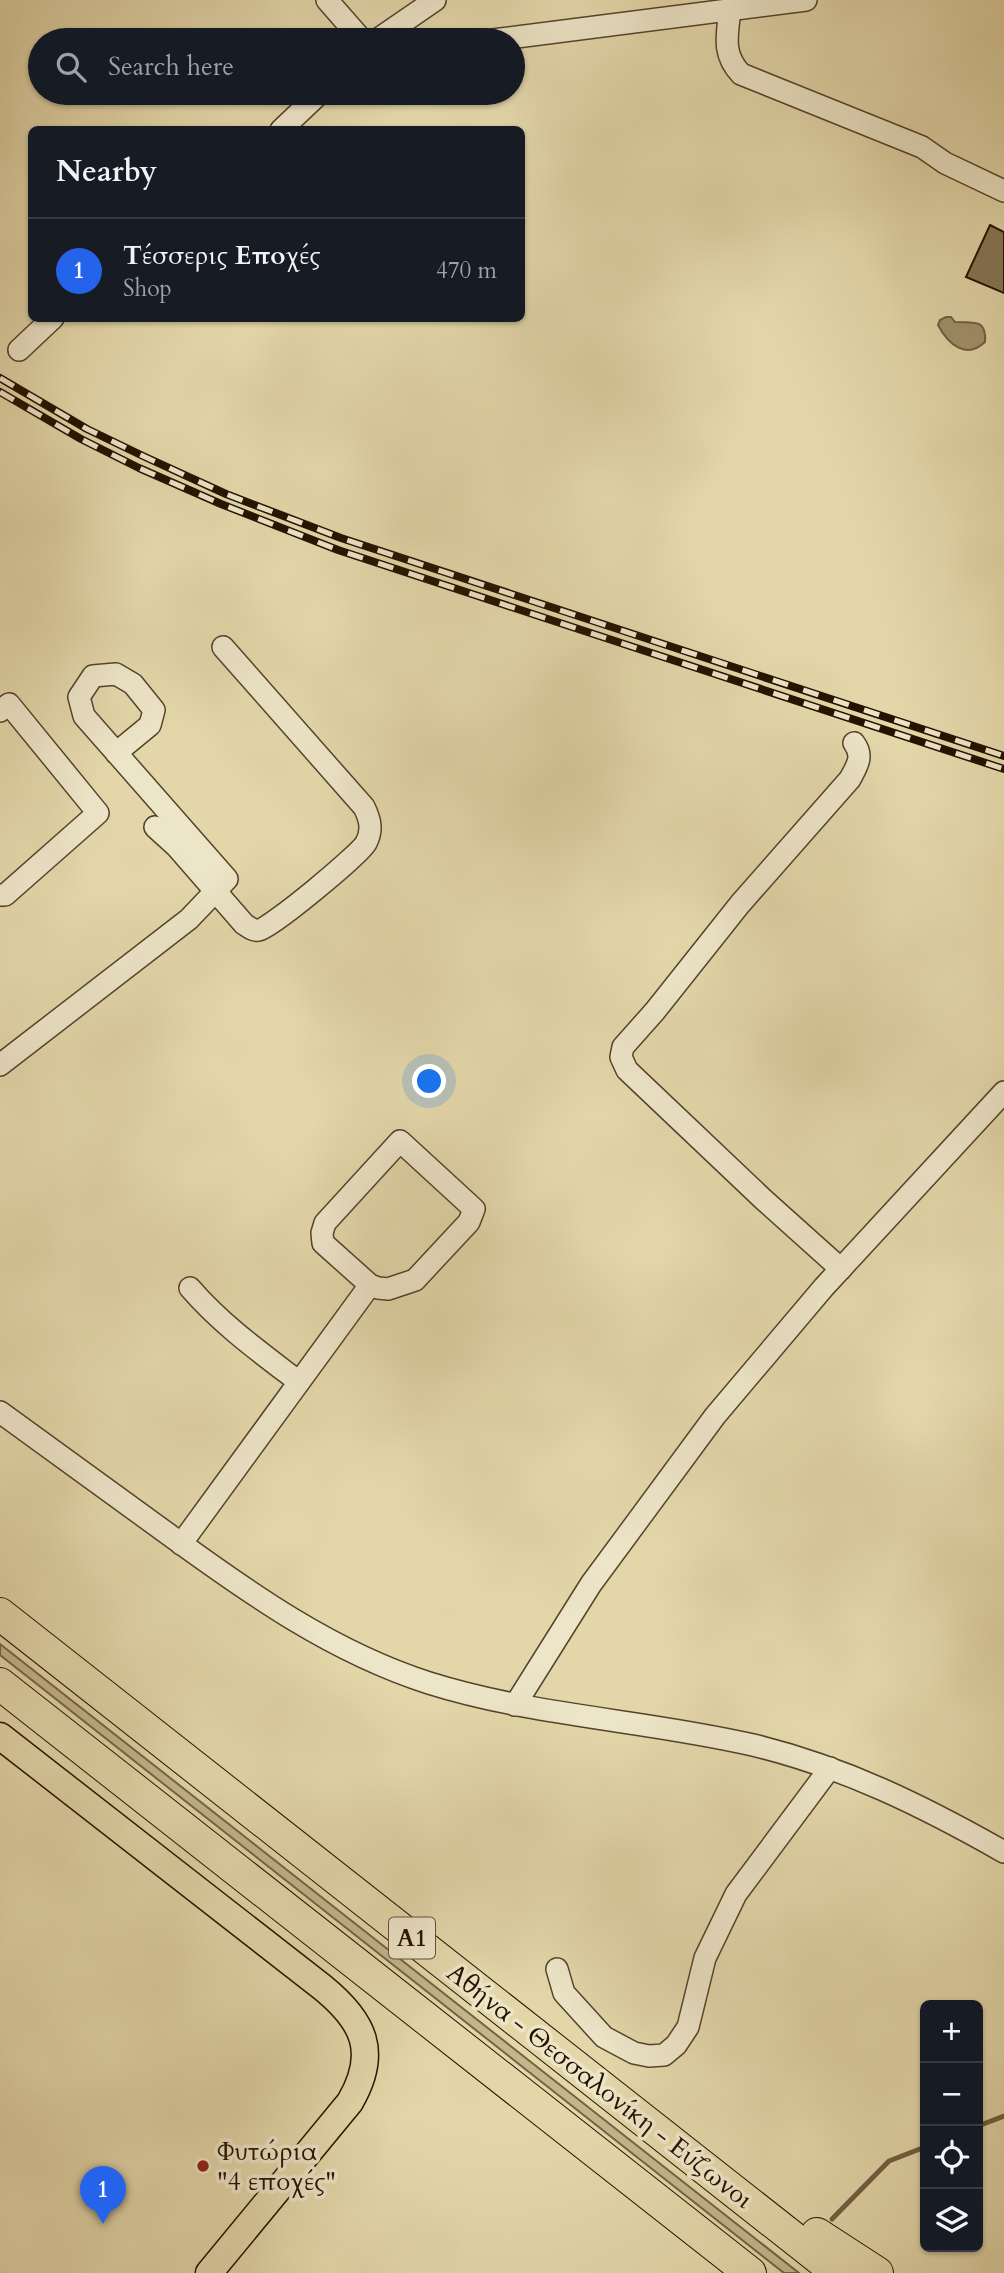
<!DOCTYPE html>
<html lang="en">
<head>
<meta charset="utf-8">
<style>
	body { margin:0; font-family:Cardo,serif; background:#20242c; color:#f1f3f6 }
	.controls { position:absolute; right:21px; bottom:21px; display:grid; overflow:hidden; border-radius:10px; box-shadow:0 2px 5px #0004 }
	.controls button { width:63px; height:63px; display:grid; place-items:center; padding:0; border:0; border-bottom:2px solid #363941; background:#171b24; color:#f1f3f6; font:35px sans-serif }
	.you { position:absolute; left:430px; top:1082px; width:24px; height:24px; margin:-18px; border:5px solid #fff; border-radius:50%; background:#1a73e8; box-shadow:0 0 0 10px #1a73e833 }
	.badge { display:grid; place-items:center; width:46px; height:46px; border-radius:50%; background:#2563eb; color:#fff; font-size:23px; font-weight:700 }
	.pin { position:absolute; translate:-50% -58px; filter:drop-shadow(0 2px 4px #0008) }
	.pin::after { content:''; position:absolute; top:37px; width:24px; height:21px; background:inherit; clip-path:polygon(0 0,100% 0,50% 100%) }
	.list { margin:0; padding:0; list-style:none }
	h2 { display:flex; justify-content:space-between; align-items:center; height:91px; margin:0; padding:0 28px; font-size:30px }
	h2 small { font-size:23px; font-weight:400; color:#9ea1a6 }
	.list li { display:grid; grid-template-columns:46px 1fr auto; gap:21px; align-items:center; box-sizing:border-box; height:105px; padding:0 28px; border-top:2px solid #363941 }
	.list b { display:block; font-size:26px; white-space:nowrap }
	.list p { margin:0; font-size:23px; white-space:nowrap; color:#9ea1a6 }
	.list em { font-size:23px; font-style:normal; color:#9ea1a6 }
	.icon { flex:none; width:38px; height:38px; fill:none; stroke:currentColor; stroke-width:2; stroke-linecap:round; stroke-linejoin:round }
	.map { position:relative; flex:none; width:1004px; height:2273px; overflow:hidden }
	.search { position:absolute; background:#171b24; box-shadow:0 2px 5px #0004; left:28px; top:28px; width:497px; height:77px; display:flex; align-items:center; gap:18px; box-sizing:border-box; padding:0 24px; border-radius:38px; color:#9ea1a6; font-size:26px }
	.panel { position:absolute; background:#171b24; box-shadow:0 2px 5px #0004; left:28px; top:126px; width:497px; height:196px; border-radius:10px }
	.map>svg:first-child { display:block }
	.green { fill:#c3b68d; stroke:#746446; stroke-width:2 }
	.water { fill:#a29470; stroke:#706043; stroke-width:2 }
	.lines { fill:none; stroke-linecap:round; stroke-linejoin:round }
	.stream { stroke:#706043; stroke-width:5 }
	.building { fill:#877858; stroke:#241200; stroke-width:2 }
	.minor-casing { stroke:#54432a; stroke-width:24 }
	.major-casing { stroke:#241200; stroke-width:29 }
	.highway-casing { stroke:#241200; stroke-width:34 }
	.minor { stroke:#ede5c8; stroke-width:21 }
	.major { stroke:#e3d7aa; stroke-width:26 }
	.highway { stroke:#e3d7aa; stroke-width:32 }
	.rail-casing { stroke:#241200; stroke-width:8 }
	.rail { stroke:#ede5c8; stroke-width:5; stroke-dasharray:16; stroke-linecap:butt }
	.poi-dot { fill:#8f2418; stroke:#ede5c8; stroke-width:2.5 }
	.labels { text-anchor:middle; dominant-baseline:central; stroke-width:7; stroke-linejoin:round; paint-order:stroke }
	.shield { fill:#ede5c8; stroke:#60513c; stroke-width:2 }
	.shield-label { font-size:24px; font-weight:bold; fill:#241200 }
	.street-label { font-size:26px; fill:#241200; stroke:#ede5c8 }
	.poi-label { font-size:26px; fill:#241200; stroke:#ede5c8; text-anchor:start }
</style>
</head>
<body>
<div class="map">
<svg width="1004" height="2273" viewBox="0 0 1004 2273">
	<rect width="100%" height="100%" fill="#e3d7aa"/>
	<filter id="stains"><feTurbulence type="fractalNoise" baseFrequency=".00286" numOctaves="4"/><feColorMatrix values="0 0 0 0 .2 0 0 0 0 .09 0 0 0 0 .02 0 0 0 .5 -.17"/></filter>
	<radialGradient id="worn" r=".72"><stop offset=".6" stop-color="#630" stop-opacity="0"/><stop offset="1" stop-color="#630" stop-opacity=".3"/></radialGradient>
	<path class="green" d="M0 1644 799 2273H784L0 1655Z"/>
	<path class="water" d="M946 317H951L955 322C973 323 987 318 985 342 966 360 948 344 938 325L940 320Z"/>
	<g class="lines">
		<g class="stream">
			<path d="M978 2126 1004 2116"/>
			<path d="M832 2219 889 2161 925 2147"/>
		</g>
	</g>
	<path class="building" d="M990 225 1004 232V293L966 277Z"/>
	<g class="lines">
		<defs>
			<g id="minor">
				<path d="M327 0 362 40"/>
				<path d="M730 10C727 36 722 54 741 74L922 147 945 163 1004 191"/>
				<path d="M377 40 435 0"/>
				<path d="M493 40 806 0"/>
				<path d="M281 130 320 93"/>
				<path d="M19 350 53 318"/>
				<path d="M0 711 9 704 98 813 5 895H0"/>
				<path d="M155 827 177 847 244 924C249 927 253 931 259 930 271 928 359 855 366 843 373 830 370 819 364 807L223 647"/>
				<path d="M0 1065 189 919 227 879 84 716 79 697 93 676 116 674 133 684 154 710 150 725 116 753"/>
				<path d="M400 1141 474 1209 469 1222 415 1280 388 1289 378 1288 370 1285 323 1243 322 1233 325 1223Z"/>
				<path d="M841 1269 764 1200 627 1070 621 1057 623 1047 655 1011 740 904 850 779C857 766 864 756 854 743"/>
				<path d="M190 1288C222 1325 261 1353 299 1382"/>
				<path d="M0 1412C56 1453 112 1493 168 1534 249 1593 332 1652 429 1683 534 1716 645 1720 753 1745 844 1767 923 1806 1004 1852"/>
				<path d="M181 1544 370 1285"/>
				<path d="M515 1705 591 1584 715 1416 824 1287 1004 1092"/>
				<path d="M557 1969 564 1993 604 2037 634 2053 649 2056 664 2055 676 2045 688 2027 705 1958 736 1894 830 1768"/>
			</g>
			<path id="major" d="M0 1736 322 1987C364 2021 379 2052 350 2102L209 2273"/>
			<g id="highway">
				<path d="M0 1614 838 2273"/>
				<path d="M0 1684 750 2273"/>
				<path d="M817 2234 877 2273"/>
			</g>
		</defs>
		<use href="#minor" class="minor-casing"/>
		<use href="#major" class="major-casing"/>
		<use href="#highway" class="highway-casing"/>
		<use href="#minor" class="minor"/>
		<use href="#major" class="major"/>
		<use href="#highway" class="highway"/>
		<defs>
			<g id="rail">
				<path d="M0 378 87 429 143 456 226 494 341 538 1004 756"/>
				<path d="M0 392 81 439 139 468 221 504 338 550 1004 769"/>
			</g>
		</defs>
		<use href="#rail" class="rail-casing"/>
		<use href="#rail" class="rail"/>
	</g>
	<circle class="poi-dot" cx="203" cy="2166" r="7"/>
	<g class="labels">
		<rect class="shield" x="389" y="1917.5" width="46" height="41" rx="5"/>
		<g class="shield-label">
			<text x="412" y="1938">Α1</text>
		</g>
		<g class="street-label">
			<text transform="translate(600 2086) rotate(38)">Αθήνα - Θεσσαλονίκη - Εύζωνοι</text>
		</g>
		<g class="poi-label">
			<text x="217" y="2151">Φυτώρια<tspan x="217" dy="30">"4 εποχές"</tspan></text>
		</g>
	</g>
	<rect width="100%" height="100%" filter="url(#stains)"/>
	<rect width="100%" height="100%" fill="url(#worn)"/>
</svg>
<div class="controls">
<button>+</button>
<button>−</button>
<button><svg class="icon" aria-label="locate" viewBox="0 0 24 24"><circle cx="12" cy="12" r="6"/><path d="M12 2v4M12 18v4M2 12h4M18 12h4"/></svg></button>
<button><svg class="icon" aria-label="layers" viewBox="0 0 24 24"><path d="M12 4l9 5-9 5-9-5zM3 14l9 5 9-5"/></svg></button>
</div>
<div class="you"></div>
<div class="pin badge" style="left:103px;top:2224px">1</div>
<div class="search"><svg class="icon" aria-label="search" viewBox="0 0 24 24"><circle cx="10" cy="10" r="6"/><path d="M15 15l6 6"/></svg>Search here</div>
<section class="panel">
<h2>Nearby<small></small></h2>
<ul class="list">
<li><span class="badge">1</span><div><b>Τέσσερις Εποχές</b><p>Shop</p></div><em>470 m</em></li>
</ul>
</section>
</div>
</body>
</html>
